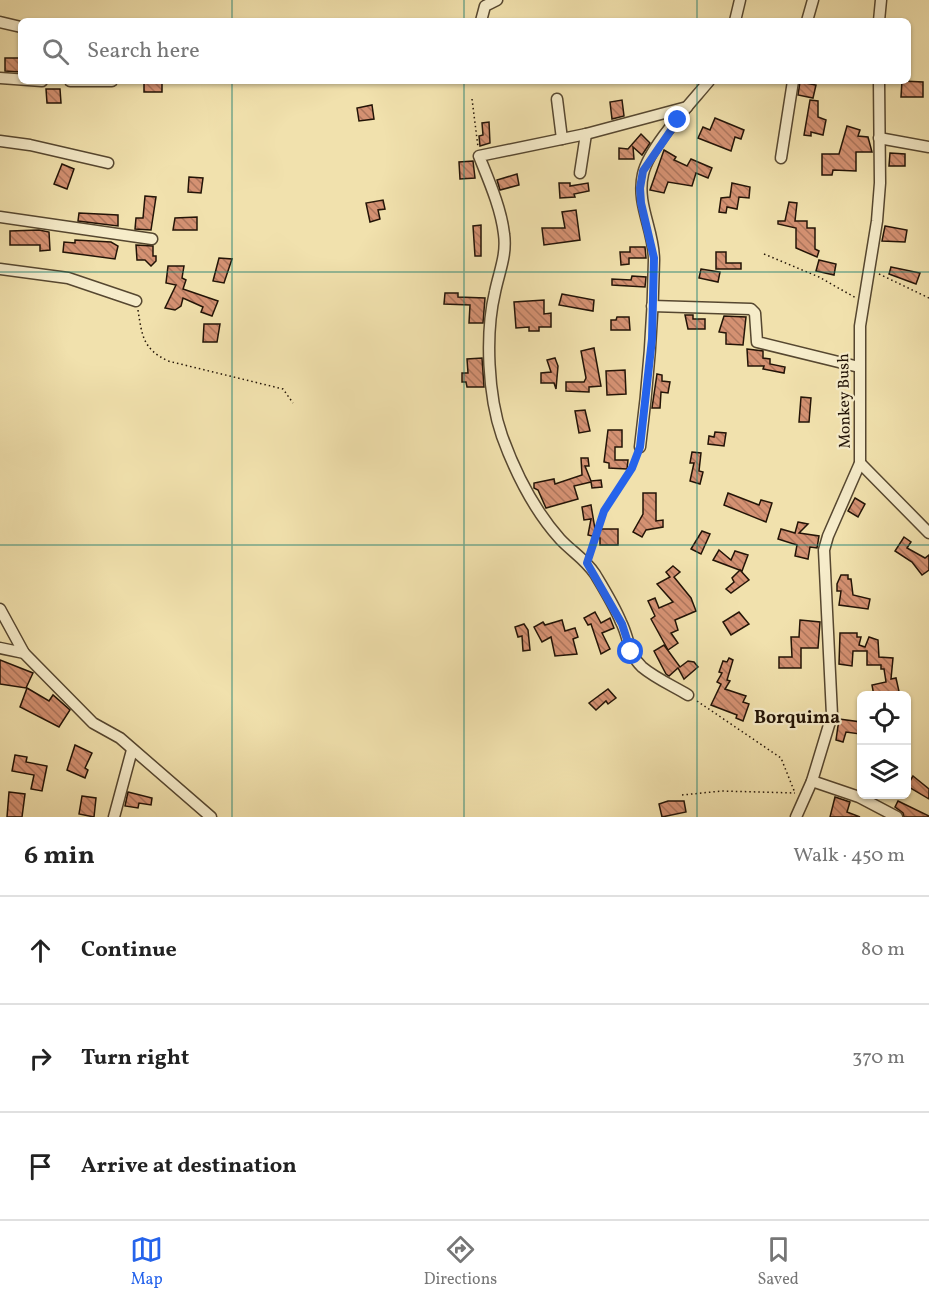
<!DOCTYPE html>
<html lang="en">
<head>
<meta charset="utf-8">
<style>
	body { margin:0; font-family:Vollkorn,serif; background:#f2f2f2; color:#222 }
	.controls { position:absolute; right:18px; bottom:18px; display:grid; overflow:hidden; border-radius:9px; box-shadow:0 2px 4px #0004 }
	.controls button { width:54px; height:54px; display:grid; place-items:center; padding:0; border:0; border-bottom:2px solid #e0e0e0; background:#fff; color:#222; font:30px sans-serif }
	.stop { position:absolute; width:18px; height:18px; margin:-14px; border:4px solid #2563eb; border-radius:50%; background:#fff }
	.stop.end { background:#2563eb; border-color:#fff; box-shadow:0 2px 6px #0008 }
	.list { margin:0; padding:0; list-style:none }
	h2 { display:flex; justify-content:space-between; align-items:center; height:78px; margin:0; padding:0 24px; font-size:26px }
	h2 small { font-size:20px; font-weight:400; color:#767676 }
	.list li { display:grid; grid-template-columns:39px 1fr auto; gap:18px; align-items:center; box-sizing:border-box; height:108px; padding:0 24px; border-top:2px solid #e0e0e0 }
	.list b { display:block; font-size:22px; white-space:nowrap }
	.list em { font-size:20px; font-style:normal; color:#767676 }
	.icon { flex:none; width:33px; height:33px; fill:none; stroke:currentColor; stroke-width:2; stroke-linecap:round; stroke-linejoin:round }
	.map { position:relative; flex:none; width:929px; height:817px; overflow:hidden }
	.search { position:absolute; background:#fff; box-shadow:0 2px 4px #0004; left:18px; right:18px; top:18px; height:66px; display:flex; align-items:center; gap:15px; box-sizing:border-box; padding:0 21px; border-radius:9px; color:#767676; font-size:22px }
	.sheet { height:402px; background:#fff }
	nav { display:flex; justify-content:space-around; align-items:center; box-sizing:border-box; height:84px; border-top:2px solid #e0e0e0; background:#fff; font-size:16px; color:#767676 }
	nav a { display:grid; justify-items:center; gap:3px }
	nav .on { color:#2563eb }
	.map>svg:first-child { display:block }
	.building { fill:url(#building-back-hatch); stroke:#231407; stroke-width:1.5 }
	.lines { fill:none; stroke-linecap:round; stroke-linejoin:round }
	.minor-casing { stroke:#564730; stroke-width:13 }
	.path { stroke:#231407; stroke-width:1.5; stroke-dasharray:1.5 3; stroke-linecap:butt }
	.minor { stroke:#f6ecca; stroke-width:10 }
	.route { stroke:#2563eb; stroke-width:8 }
	.grid { fill:none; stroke:#0f766e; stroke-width:1.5; stroke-opacity:0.55 }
	.labels { text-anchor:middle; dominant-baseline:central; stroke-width:4.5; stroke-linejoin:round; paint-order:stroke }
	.street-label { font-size:16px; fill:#231407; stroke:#f6ecca }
	.neighbourhood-label { font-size:18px; font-weight:bold; fill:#231407; stroke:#f6ecca }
</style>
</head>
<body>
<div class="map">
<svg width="929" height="817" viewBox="0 0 929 817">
	<defs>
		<pattern id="building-back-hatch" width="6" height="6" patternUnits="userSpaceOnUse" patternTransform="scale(1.5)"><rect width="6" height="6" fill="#d49172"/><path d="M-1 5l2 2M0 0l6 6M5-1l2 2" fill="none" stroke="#ac755c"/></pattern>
	</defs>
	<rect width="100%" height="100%" fill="#f1e1ad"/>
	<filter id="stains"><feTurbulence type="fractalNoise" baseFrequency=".00333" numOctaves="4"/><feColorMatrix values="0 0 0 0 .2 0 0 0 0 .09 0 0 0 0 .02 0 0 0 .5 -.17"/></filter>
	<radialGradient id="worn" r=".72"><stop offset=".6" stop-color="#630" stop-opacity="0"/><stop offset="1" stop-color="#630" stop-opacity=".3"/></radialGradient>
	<g class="building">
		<path d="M5 58H21V72L5 71Z"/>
		<rect x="144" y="81" width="18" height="11"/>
		<path d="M902 81 923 82V97H901Z"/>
		<path d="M800 82 816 85 813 98 798 95Z"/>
		<path d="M46 89H60L61 103H47Z"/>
		<path d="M622 100 624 116 612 119 610 102Z"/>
		<path d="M810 100 818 101V117L826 120 823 135 811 132V136L804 135Z"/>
		<path d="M372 105 374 119 359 121 357 108Z"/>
		<path d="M715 118 744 130 741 139 735 137 731 151 698 138 703 127 710 130Z"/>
		<path d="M489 122 490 143 480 146 479 136 483 135 482 123Z"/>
		<path d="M847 126 860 130 858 136 868 137 872 152H856V171L833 170 832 175H822V154H839Z"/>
		<path d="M641 134 650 143 642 155 633 147 634 159H619V148L628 149Z"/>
		<path d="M664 150 676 157 674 160 687 166 691 159 712 168 708 178 696 173 692 186 668 182 664 193 650 190Z"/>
		<path d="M890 153 905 154V166H889Z"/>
		<path d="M473 161 475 178 460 179 459 162Z"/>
		<path d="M62 164 74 169 67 189 54 184Z"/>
		<path d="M517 174 519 185 500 190 497 180Z"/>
		<path d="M189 177 203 178 201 193 188 192Z"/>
		<path d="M559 183H570V186L588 183 589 191 574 194 575 197 560 198Z"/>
		<path d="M732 183 750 187 749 198 739 197 737 209 727 207 726 213 719 212 721 198 730 197Z"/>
		<path d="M145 196 156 197 151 230 135 229 136 218H143Z"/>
		<path d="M383 200 385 209 378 210 380 219 370 222 366 203Z"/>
		<path d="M789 202 797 203 795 221H807V228H815V249L819 251 817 257 796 248V228L778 224V221H785Z"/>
		<path d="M576 210 580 240 544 245 542 228H565L562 212Z"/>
		<path d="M79 213 118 215V226L78 221Z"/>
		<path d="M197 217V230H173L175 218Z"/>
		<path d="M481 225V256H475L473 226Z"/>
		<path d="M885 226 907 230 905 242 882 241Z"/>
		<path d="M39 230 49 232 50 250 40 251V245H10V231Z"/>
		<path d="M75 240 111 242 118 246 115 259 63 252 64 242 75 243Z"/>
		<path d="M136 245 153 246V256H156V261L151 266 145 260H137Z"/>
		<path d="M630 247H645L646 258H629V264L621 265 620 252H630Z"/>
		<path d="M716 252H726V263H741V269H716Z"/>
		<path d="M219 258 232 259 224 283 213 281Z"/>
		<path d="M819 260 836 264 834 275 816 271Z"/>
		<path d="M168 266H184L182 278 186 280 183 289 218 301 212 316 201 312 203 307 183 298 181 306 175 310 165 308 176 285 166 283Z"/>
		<path d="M891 267 920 273 916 284 889 274Z"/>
		<path d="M701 269 720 272 718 282 699 278Z"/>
		<path d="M632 276 646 277 645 287 612 285V279L631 280Z"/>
		<path d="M445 293H458V297L485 298 483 323H469L470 305 444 304Z"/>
		<path d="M562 294 594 300 593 311 559 305Z"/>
		<path d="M544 300V314L551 313V327H539V331H529V327L516 328 514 302Z"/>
		<path d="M685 315H693V319H705V329H688Z"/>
		<path d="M724 316 746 317 743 345 726 344V333L719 332Z"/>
		<path d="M617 317H629L630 330H611V320H616Z"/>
		<path d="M204 324H220L217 342H203Z"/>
		<path d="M594 348 601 386 589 387V392L566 391V382H584L586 378 581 351Z"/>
		<path d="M747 349 763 351V358L770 359V364L785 367 784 373 763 369 764 366H748Z"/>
		<path d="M482 358 484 387H467L466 382H462V373H468L467 359Z"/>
		<path d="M555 358 558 366 556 389 554 383H541V373L551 372 547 360Z"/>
		<path d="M625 370 626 394 607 395 606 371Z"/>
		<path d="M657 374 662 375V381L670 382 668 393 661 392 660 408H652Z"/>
		<path d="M801 397 811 398 809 422H799Z"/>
		<path d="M585 410 590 431 579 433 575 411Z"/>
		<path d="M608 430H622V447H615V460H628L627 469 609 468V463L604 462Z"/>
		<path d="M715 432 726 433 724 446 708 444 709 436 714 437Z"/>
		<path d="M692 452 701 453 699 471 703 472 700 484 690 481 694 463H690Z"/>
		<path d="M581 458H588L589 466H585L591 481 601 480 602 487 592 488 591 482 574 486 578 499 546 508 538 490 534 488V483L554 479 555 484 582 475Z"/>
		<path d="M643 493H656V521L663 520V527L646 530 642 537 633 532 643 514Z"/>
		<path d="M728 493 759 505 761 500 772 503 766 522 724 505Z"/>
		<path d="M855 498 865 504 858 517 848 511Z"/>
		<path d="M591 505 595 529H618V545H600V538L588 535 591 519 584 520 582 507Z"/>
		<path d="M798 522 808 524 799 533 819 536 817 548 810 547 808 559 795 556 797 545 778 539 781 529 795 533Z"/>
		<path d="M702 531 710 534 701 554 691 549Z"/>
		<path d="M904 537 911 542 907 548 925 558 929 555V570L922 575 912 562 895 551Z"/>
		<path d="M719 550 731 560 735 551 748 555 742 571 713 560Z"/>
		<path d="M673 566 680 572 674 577 691 598 696 611 675 620 678 630 671 633 678 643 668 650 651 619 655 616 648 601 655 598 659 608 673 602 657 584 670 577 666 572Z"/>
		<path d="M740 570 749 580 731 593 726 589 734 582 732 578Z"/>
		<path d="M841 575H848V579H851L853 595 870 599 868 609 839 605 841 591H837V584Z"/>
		<path d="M595 612 601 623 610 618 614 628 602 633 610 649 601 654 591 624 588 625 584 618Z"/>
		<path d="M739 612 749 624 731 635 723 622Z"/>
		<path d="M562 620 565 631 575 628 578 637 573 639 577 654 555 656 551 637 542 642 534 627 543 622 545 625Z"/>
		<path d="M800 620 820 622 818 648H801V668H779V657H792L791 637H799Z"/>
		<path d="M524 624 528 630 530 650 523 651 522 636 518 637 515 627Z"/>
		<path d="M840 633H857V637H861L859 645 865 647 869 637 878 640 879 657 893 658 891 679 896 678 900 696H888V693L874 696 872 685 886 682 884 669H881V665H867V651H853L852 666 839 664Z"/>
		<path d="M664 645 680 667 688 661 694 662 698 667 684 679 678 668 669 676 666 674 654 651Z"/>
		<path d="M729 658 733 660 727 680 730 681 725 689 746 696 743 702 749 704 743 721 736 718 737 715 711 705 721 684 717 682 722 673 719 672 723 661 727 662Z"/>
		<path d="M0 660 33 673 26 688 0 684Z"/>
		<path d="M27 688 49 701 53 695 70 710 59 727 20 707Z"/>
		<path d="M608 689 616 698 608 704 606 701 596 710 589 703Z"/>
		<path d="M839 719 861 722 860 734 846 732 843 742 836 740Z"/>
		<path d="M75 745 92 753 85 768 88 770 85 778 67 770Z"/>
		<path d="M15 755 27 757 26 762 47 766 42 791 31 789 34 775 12 771Z"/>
		<path d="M913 776 929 789V799L907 786Z"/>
		<path d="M9 792 25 794 22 817H7Z"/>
		<path d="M128 792 152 798 151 805 139 803 138 808 125 806Z"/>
		<path d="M82 796 96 798 94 817 79 814Z"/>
		<path d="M835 797 850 802 847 812 860 817H830Z"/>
		<path d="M668 801H684L686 812 662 817 659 804Z"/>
		<path d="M898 801 929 816V817H904L903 813 895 807Z"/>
	</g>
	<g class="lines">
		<defs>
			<g id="minor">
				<path d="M481 21 485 6 497 0"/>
				<path d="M735 21 740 0"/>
				<path d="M807 21 813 0"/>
				<path d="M879 21 881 0"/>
				<path d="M0 22 21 27"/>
				<path d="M0 78 42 81"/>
				<path d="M70 81H112"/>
				<path d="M557 99 562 139"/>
				<path d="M687 107 586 134 479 156C489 181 501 208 504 234 507 255 499 272 495 292 485 334 488 396 502 436 515 472 534 510 560 539 571 551 585 559 595 574 604 589 614 605 621 622 629 637 628 654 642 667 655 678 673 686 688 695"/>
				<path d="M879 138 929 147"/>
				<path d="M0 141 30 145 108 163"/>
				<path d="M781 158 793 81"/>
				<path d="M580 173 586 134"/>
				<path d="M0 217 152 239"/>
				<path d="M0 269 68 278 136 301"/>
				<path d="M652 306 751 309 755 313 757 342 859 367"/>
				<path d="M640 447C648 385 653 322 654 260 654 230 636 204 643 174 649 147 691 103 709 81"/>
				<path d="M860 463 929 533"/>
				<path d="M0 609 24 653"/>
				<path d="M0 648 24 653 93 723 120 738 211 817"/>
				<path d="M812 781 859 797 897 817"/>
				<path d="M114 817 132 750"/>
				<path d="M796 817 812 781 832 715 824 550 828 536 860 463V326L877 221 880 183 879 81"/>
			</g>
		</defs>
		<use href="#minor" class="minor-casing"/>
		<g class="path">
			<path d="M472 99 478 147"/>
			<path d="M764 254 819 277 856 298"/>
			<path d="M879 274 929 298"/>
			<path d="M138 310C142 336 143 349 168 361L283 389 293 403"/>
			<path d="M591 554 604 511 632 468 636 456"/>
			<path d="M697 701 781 758 795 793"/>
			<path d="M682 795 722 791 795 793"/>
		</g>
		<use href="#minor" class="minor"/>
	</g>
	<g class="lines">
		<path class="route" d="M631 652 622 624 587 563 604 511 632 468 640 447 652 339 654 258 641 203 640 188 643 171 678 120"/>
	</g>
	<path class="grid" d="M232 0V21M464 0V21M697 0V21M232 81V817M464 81V817M697 81V817M0 272H929M0 545H929"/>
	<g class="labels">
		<g class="street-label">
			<text transform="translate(845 401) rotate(-91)">Monkey Bush</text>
		</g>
		<g class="neighbourhood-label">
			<text x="797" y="718">Borquima</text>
		</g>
	</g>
	<rect width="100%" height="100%" filter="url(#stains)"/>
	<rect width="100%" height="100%" fill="url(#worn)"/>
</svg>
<div class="controls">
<button><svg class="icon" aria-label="locate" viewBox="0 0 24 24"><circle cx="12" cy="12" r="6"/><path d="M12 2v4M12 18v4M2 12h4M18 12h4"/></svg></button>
<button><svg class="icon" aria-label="layers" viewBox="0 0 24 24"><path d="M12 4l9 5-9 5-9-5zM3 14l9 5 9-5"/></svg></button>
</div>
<div class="stop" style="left:631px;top:652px"></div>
<div class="stop end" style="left:678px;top:120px"></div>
<div class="search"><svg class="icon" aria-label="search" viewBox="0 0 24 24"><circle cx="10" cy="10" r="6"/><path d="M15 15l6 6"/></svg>Search here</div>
</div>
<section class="sheet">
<h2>6 min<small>Walk · 450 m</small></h2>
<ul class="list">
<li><svg class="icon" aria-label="ahead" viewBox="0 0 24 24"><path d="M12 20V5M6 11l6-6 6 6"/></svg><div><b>Continue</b></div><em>80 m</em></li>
<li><svg class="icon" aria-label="right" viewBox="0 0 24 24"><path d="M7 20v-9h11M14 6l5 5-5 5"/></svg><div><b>Turn right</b></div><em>370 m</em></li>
<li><svg class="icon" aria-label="arrive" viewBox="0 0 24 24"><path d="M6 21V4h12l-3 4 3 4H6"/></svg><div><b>Arrive at destination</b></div></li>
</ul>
</section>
<nav>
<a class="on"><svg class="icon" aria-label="map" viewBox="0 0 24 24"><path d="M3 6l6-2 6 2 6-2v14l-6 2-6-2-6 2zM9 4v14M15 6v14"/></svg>Map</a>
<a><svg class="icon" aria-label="directions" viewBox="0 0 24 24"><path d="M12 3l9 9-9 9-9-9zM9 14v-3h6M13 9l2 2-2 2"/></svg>Directions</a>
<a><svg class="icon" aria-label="saved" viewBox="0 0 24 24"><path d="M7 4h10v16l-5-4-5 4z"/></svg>Saved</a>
</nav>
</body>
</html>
